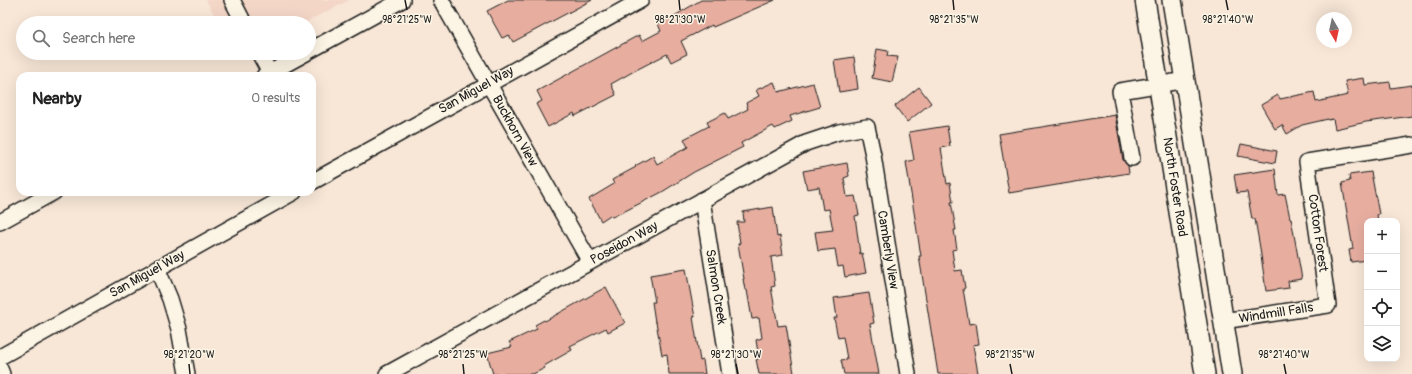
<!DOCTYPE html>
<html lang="en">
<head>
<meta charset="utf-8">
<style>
	body { margin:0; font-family:Pangolin,sans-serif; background:#f2f2f2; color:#222 }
	.controls { position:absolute; right:12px; bottom:12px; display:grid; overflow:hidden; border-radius:8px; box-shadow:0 4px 16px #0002 }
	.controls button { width:36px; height:36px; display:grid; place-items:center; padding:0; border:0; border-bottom:1px solid #e0e0e0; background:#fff; color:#222; font:20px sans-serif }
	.compass { position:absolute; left:1316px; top:12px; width:36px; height:36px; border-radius:50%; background:#fff; box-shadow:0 4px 16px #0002; rotate:171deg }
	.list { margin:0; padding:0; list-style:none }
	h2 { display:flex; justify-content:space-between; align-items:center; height:52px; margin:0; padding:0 16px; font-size:17px }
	h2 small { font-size:13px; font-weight:400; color:#767676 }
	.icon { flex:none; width:22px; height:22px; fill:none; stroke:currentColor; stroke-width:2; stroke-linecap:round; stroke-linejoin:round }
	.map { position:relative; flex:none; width:1412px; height:374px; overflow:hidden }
	.search { position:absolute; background:#fff; box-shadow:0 4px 16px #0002; left:16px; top:16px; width:300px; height:44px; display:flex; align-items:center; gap:10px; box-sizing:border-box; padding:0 14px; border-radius:22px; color:#767676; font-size:15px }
	.panel { position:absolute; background:#fff; box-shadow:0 4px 16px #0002; left:16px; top:72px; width:300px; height:124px; border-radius:12px }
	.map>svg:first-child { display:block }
	.built { fill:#f3d6c6 }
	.building { fill:#e7aea0; stroke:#1c1c1c }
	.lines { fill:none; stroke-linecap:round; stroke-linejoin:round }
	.minor-casing { stroke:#1c1c1c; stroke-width:18 }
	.major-casing { stroke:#1c1c1c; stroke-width:22 }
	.minor { stroke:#fcf5e5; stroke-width:15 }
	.major { stroke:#fcf5e5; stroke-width:19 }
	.ticks { fill:none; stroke:#1c1c1c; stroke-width:1.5 }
	.labels { text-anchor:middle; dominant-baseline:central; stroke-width:3; stroke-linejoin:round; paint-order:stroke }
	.street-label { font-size:13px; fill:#1c1c1c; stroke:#fcf5e5 }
	.ticks-label { font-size:10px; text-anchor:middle; fill:#1c1c1c; stroke:#fcf5e5; stroke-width:3; stroke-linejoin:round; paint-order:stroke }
</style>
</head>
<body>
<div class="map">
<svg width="1412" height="374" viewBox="0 0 1412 374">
	<rect width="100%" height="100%" fill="#f8e7d7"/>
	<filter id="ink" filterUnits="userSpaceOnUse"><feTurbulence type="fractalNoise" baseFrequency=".025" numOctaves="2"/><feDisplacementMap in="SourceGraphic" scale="8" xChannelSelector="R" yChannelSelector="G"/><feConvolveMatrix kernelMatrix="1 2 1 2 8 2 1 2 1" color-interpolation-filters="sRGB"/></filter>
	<g filter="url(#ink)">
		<path class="built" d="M206 0H350L304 23H219Z"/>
		<g class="building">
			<path d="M508 0H592L513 42 509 35 502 38 487 11Z"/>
			<path d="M701 0H775L713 27 712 25 681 41 687 54 671 62 667 54 636 70 611 84 616 95 575 116 574 113 548 127 536 104 542 101 537 91 639 35 642 41 661 31 658 24 676 15Z"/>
			<path d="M877 49 888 51 887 56 898 57 892 82 872 78Z"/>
			<path d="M854 57 858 89 839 92 834 60Z"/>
			<path d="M1364 78 1365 85 1390 82 1391 88 1412 85V116L1366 122 1335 129 1333 119 1328 120V119L1302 125 1287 134 1282 125 1275 129 1261 105 1278 95 1280 99 1314 92 1316 102 1348 95 1345 81Z"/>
			<path d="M774 82 778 92 813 83 820 107 790 116 792 121 775 129 773 126 741 143 743 147 694 172 662 192 627 210 612 217 610 215 601 221 589 199 614 184 612 180 636 167 635 166 653 156 657 164 688 147 684 139 709 126 707 122 725 113 728 119 748 109 746 103 759 96 756 90Z"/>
			<path d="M919 87 931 103 907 122 895 106Z"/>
			<path d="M1115 115 1123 160 1128 166 1129 173 1009 193 999 134Z"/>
			<path d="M947 126 950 146 941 148 947 184 950 183 953 202H951L956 230H954L957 249 952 250 955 271 962 270 965 288 963 289 969 324 976 323 979 344 973 345 978 373 969 374H938L919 256H921L906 162 914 160 909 132Z"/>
			<path d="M1241 144 1277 151 1275 163 1238 156Z"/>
			<path d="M847 163 849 176 844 178 847 197 855 196 859 215 855 216 860 254 862 253 866 273 845 277 843 266 838 267 835 249 818 251 815 232 833 230 829 209 823 210 819 187 807 189 803 171Z"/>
			<path d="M1275 169 1278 195 1285 194 1290 218H1291L1302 279 1288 281 1289 288 1266 291 1260 248 1255 219H1252L1247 192 1237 193 1234 175Z"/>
			<path d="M1371 172 1379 214 1377 215 1378 221H1367V260L1351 262 1349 250 1353 249 1342 183 1350 181 1349 175Z"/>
			<path d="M773 207 777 237 780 236 783 255 771 257 775 286 771 287 778 326 786 325 794 373 788 374H759L756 359H759L756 340 762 338 759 318 752 319 747 290H745L743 279H744L738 244 740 243 737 222H744L743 212Z"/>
			<path d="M686 269 693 307 695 317H693L700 361 703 360 705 374H669L667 354 662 355 656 322H655L652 302H655L650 275Z"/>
			<path d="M606 287 625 323 608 332 606 328 570 346 572 350 544 366 545 368 533 374H493L487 353 512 347 509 342 537 329 535 325 544 320 545 321Z"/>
			<path d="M869 293 874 323 870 324 879 374H844L841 360 847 359 843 337 838 338 834 318H837L834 298Z"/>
		</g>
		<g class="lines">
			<defs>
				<g id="minor">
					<path d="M232 0 244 23"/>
					<path d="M441 0 590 262"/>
					<path d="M309 51 402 0"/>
					<path d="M259 53 270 73"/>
					<path d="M264 76 306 53"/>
					<path d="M1132 158 1120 91 1186 80"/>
					<path d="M312 182 641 0"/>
					<path d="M702 200 730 374"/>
					<path d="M0 222 54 192"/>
					<path d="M157 268 170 299 179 329 187 374"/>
					<path d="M1223 321 1328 305 1307 162 1412 145"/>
					<path d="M0 357 294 192"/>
					<path d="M0 369 2 374"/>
					<path d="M387 374 806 143 839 132 867 127 873 155 908 374"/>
				</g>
				<g id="major">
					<path d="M1145 0 1205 374"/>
					<path d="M1172 0 1232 374"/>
				</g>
			</defs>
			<use href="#minor" class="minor-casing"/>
			<use href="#major" class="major-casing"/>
			<use href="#minor" class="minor"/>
			<use href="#major" class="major"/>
		</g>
	</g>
	<path class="ticks" d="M405 0 407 10M679 0 680 10M953 0 954 10M1226 0 1228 10M189 364 190 374M463 364 464 374M736 364 738 374M1010 364 1012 374M1284 364 1286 374"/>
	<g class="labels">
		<g class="street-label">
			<text transform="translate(476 90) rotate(-29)">San Miguel Way</text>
			<text transform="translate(515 131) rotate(61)">Buckhorn View</text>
			<text transform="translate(1175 187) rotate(81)">North Foster Road</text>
			<text transform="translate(1318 233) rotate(82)">Cotton Forest</text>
			<text transform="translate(624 243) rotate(-29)">Poseidon Way</text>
			<text transform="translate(888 250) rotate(81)">Camberly View</text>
			<text transform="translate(147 274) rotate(-29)">San Miguel Way</text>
			<text transform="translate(716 287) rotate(81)">Salmon Creek</text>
			<text transform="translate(1276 313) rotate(-9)">Windmill Falls</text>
		</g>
	</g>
	<g class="ticks-label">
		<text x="407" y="23">98°21'25"W</text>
		<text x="680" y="23">98°21'30"W</text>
		<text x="954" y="23">98°21'35"W</text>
		<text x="1228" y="23">98°21'40"W</text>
		<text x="189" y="358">98°21'20"W</text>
		<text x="463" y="358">98°21'25"W</text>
		<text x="736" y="358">98°21'30"W</text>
		<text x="1010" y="358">98°21'35"W</text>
		<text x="1284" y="358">98°21'40"W</text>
	</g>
</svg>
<div class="controls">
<button>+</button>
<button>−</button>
<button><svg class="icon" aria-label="locate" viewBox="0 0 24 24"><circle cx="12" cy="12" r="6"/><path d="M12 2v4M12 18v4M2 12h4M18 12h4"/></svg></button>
<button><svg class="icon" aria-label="layers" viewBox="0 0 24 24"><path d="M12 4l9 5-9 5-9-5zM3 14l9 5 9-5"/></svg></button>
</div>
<svg class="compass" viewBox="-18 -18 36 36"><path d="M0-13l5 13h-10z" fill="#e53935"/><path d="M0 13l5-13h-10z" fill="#767676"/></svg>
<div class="search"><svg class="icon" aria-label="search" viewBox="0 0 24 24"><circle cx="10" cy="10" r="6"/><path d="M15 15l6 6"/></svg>Search here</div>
<section class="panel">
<h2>Nearby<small>0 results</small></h2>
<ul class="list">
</ul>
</section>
</div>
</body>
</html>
